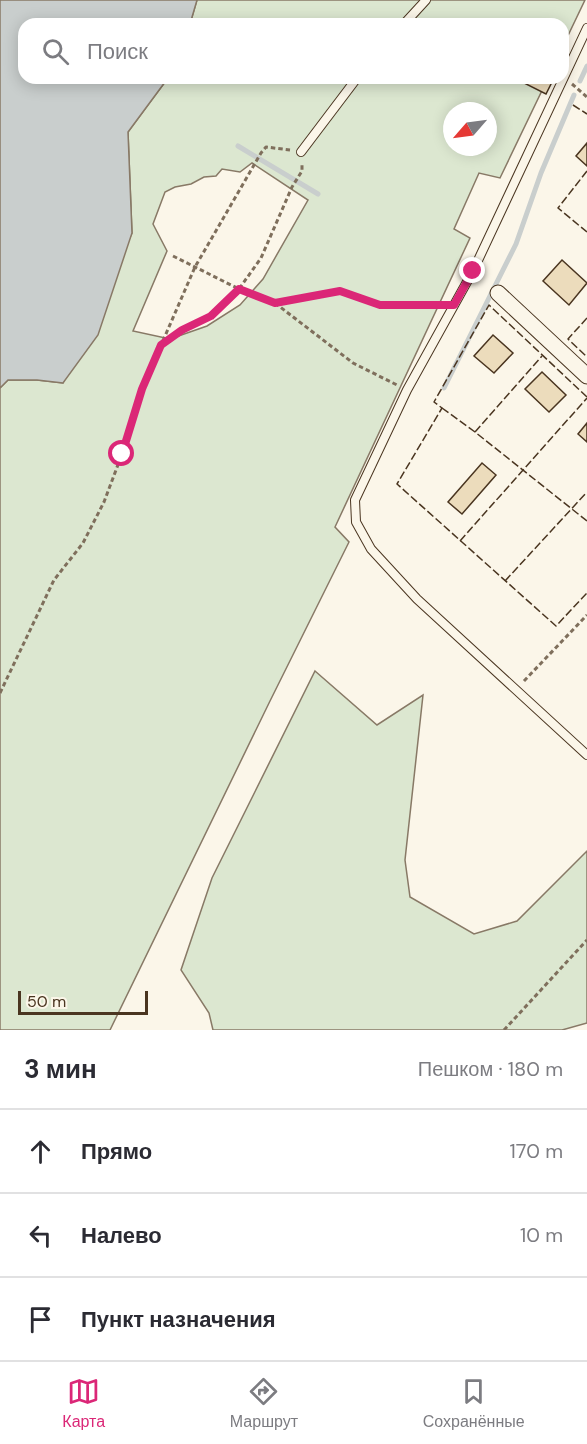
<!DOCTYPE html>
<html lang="ru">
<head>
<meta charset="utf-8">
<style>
	body { margin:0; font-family:"DM Sans",sans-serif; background:#f2f2f3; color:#2b2b33 }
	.compass { position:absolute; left:443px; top:102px; width:54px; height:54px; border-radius:50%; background:#fff; box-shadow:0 3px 15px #0003; rotate:242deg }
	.scale { position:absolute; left:18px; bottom:15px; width:130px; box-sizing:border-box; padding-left:6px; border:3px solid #4a3520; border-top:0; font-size:16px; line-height:21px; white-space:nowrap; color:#4a3520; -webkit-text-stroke:4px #fbf6e9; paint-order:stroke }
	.stop { position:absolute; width:18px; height:18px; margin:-14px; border:4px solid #db2777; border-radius:50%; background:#fff }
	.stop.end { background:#db2777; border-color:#fff; box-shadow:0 2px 6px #0008 }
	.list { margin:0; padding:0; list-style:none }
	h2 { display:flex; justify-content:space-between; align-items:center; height:78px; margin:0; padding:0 24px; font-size:26px }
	h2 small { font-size:20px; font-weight:400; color:#7c7c81 }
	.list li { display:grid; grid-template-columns:39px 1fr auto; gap:18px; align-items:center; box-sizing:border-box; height:84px; padding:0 24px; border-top:2px solid #e1e1e2 }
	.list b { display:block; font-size:22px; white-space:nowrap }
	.list em { font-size:20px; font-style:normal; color:#7c7c81 }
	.icon { flex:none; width:33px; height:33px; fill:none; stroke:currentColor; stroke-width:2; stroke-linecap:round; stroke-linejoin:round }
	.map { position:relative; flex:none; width:587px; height:1030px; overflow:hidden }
	.search { position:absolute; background:#fff; box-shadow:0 3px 15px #0003; left:18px; right:18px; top:18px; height:66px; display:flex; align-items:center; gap:15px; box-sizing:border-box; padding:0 21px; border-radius:18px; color:#7c7c81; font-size:22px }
	.sheet { height:330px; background:#fff }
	nav { display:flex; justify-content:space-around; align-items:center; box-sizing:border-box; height:84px; border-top:2px solid #e1e1e2; background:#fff; font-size:16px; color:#7c7c81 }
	nav a { display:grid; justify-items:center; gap:3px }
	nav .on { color:#db2777 }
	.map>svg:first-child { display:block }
	.green { fill:#dce7d0; stroke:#887966; stroke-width:1.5; fill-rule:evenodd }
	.water { fill:#c9cecd; stroke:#887966; stroke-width:1.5 }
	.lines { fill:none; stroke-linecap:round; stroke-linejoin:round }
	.stream { stroke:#c9cecd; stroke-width:5 }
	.building { fill:#ecdcbc; stroke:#4a3520; stroke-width:1.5 }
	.lane-casing { stroke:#4a3520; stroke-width:10 }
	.street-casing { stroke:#4a3520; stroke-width:17 }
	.path { stroke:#7f6f5c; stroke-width:3; stroke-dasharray:4.5 3; stroke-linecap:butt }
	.lane { stroke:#fbf6e9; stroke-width:8 }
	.street { stroke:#fbf6e9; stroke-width:15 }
	.fence { stroke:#4a3520; stroke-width:1.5; stroke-dasharray:8 3; stroke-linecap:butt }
	.route { stroke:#db2777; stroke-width:8 }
</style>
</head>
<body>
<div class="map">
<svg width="587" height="1030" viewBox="0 0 587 1030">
	<rect width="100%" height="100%" fill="#fbf6e9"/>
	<g class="green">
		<path d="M197 0H585L563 46V24H190Z"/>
		<path d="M168 78H548L500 178 479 173 454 229 470 238 335 527 349 542 270 701 110 1030H0V388L8 380H37L63 383 132 233 128 132ZM452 111H488V147H452ZM252 163 308 200 263 279 240 305 207 326 170 339 133 331 167 251 153 224 165 192 175 187 191 184 204 177 216 176 222 169 240 172Z"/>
		<path d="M315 671 377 725 423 695 405 860 410 897 474 934 517 921 587 851V1023L562 1030H213L209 1013 181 970 212 878Z"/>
	</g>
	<path class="water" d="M0 0H197L190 24H24V78H168L128 132 132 233 98 335 63 383 37 380H8L0 388Z"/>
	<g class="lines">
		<g class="stream">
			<path d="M580 81 587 66"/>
			<path d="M238 146 318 194"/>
			<path d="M444 388 516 244 541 173 574 95"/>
		</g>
	</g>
	<g class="building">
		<path d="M524 78H554L546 94 522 82Z"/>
		<path d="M587 143V166L576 156Z"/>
		<path d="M562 260 587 283 569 305 543 281Z"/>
		<path d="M493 335 513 353 494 373 474 356Z"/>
		<path d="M542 372 566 395 549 412 525 389Z"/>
		<path d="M587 423V442L578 434Z"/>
		<path d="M482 463 496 475 462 514 448 502Z"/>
	</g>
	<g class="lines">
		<defs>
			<g id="lane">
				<path d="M404 24 426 0"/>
				<path d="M587 28 473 271 407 390 355 500 356 522 371 549 417 599 587 755"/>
				<path d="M301 152 357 78"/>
			</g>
			<path id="street" d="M498 293 587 376"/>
		</defs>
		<use href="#lane" class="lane-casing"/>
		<use href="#street" class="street-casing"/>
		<g class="path">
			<path d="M572 84 587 97"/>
			<path d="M173 256 239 289 275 303 353 363 397 385"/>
			<path d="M275 303 341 291 380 305H441"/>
			<path d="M161 345 182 330 211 316 239 289 261 258 292 187 302 171V165"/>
			<path d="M524 681 587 615"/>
			<path d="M0 693 54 580 83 543 104 502 122 454 142 389 195 267 261 153 266 147 290 150"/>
			<path d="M504 1030 587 940"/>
		</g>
		<use href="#lane" class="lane"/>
		<use href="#street" class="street"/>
		<g class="fence">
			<path d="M573 105 587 114"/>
			<path d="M587 171 558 208 587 232"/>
			<path d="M587 318 568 339 587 357"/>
			<path d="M587 397 489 305 434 402 442 408 397 484 556 626 587 593"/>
			<path d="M442 408 475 432 587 521"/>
			<path d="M475 432 542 356"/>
			<path d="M460 541 587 398"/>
			<path d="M505 581 587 492"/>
		</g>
	</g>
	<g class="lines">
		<path class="route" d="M122 454 142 389 161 345 182 330 211 316 239 289 275 303 340 291 380 305H454L473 271"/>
	</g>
</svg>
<svg class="compass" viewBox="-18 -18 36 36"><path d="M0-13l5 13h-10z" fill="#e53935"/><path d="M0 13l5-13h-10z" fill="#7c7c81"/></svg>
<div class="scale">50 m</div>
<div class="stop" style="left:122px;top:454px"></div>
<div class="stop end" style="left:473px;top:271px"></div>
<div class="search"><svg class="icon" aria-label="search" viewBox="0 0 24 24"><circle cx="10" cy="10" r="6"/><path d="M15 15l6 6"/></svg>Поиск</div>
</div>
<section class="sheet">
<h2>3 мин<small>Пешком · 180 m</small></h2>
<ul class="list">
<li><svg class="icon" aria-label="ahead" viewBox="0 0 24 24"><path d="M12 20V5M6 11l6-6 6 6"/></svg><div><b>Прямо</b></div><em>170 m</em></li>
<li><svg class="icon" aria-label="left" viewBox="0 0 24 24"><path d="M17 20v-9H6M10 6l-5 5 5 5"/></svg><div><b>Налево</b></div><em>10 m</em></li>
<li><svg class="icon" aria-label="arrive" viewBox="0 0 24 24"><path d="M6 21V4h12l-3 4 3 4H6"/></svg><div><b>Пункт назначения</b></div></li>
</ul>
</section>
<nav>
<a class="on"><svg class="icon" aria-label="map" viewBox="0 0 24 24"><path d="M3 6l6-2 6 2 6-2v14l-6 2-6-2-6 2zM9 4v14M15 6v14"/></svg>Карта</a>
<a><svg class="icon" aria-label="directions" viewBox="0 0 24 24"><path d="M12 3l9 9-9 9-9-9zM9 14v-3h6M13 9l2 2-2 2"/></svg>Маршрут</a>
<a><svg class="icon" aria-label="saved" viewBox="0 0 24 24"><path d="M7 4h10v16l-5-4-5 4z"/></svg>Сохранённые</a>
</nav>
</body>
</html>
